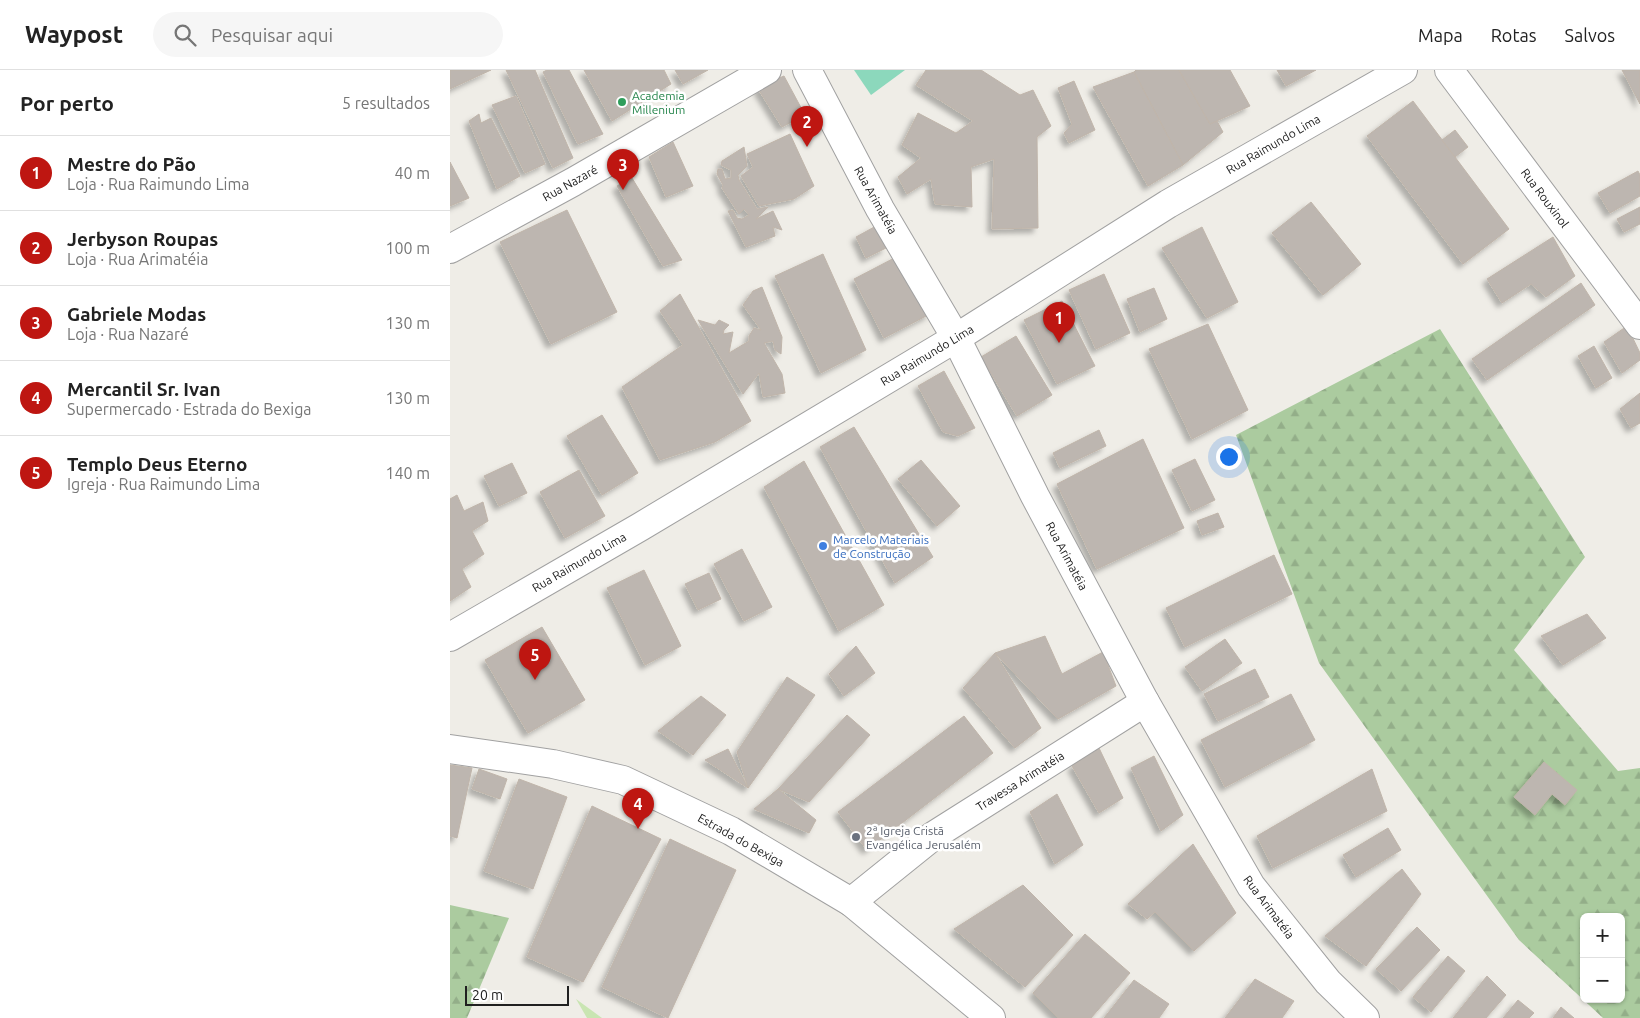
<!DOCTYPE html>
<html lang="pt">
<head>
<meta charset="utf-8">
<style>
	body { margin:0; font-family:Ubuntu,sans-serif; background:#f6f6f6; color:#222 }
	.controls { position:absolute; right:15px; bottom:15px; display:grid; overflow:hidden; border-radius:8px; box-shadow:0 1px 4px #0004 }
	.controls button { width:45px; height:45px; display:grid; place-items:center; padding:0; border:0; border-bottom:1px solid #e0e0e0; background:#fff; color:#222; font:25px sans-serif }
	.scale { position:absolute; left:15px; bottom:12px; width:104px; box-sizing:border-box; padding-left:5px; border:2px solid #202020; border-top:0; font-size:14px; line-height:18px; white-space:nowrap; color:#202020; -webkit-text-stroke:4px #fff; paint-order:stroke }
	.you { position:absolute; left:778px; top:386px; width:18px; height:18px; margin:-12px; border:4px solid #fff; border-radius:50%; background:#1a73e8; box-shadow:0 0 0 8px #1a73e833 }
	.badge { display:grid; place-items:center; width:32px; height:32px; border-radius:50%; background:#be1611; color:#fff; font-size:16px; font-weight:700 }
	.pin { position:absolute; translate:-50% -41px; filter:drop-shadow(0 1px 2px #0008) }
	.pin::after { content:''; position:absolute; top:26px; width:18px; height:15px; background:inherit; clip-path:polygon(0 0,100% 0,50% 100%) }
	.list { margin:0; padding:0; list-style:none }
	h2 { display:flex; justify-content:space-between; align-items:center; height:65px; margin:0; padding:0 20px; font-size:21px }
	h2 small { font-size:16px; font-weight:400; color:#767676 }
	.list li { display:grid; grid-template-columns:32px 1fr auto; gap:15px; align-items:center; box-sizing:border-box; height:75px; padding:0 20px; border-top:1px solid #e0e0e0 }
	.list b { display:block; font-size:19px; white-space:nowrap }
	.list p { margin:0; font-size:16px; white-space:nowrap; color:#767676 }
	.list em { font-size:16px; font-style:normal; color:#767676 }
	.icon { flex:none; width:28px; height:28px; fill:none; stroke:currentColor; stroke-width:2; stroke-linecap:round; stroke-linejoin:round }
	.map { position:relative; flex:none; width:1190px; height:948px; overflow:hidden }
	header { display:flex; align-items:center; gap:30px; box-sizing:border-box; height:70px; padding:0 25px; background:#fff; border-bottom:1px solid #e0e0e0 }
	header strong { font-size:24px }
	nav { display:flex; gap:28px; margin-inline-start:auto; font-size:18px }
	.search { width:350px; height:45px; background:#f6f6f6; display:flex; align-items:center; gap:12px; box-sizing:border-box; padding:0 18px; border-radius:28px; color:#767676; font-size:19px }
	main { display:flex }
	aside { flex:1; background:#fff }
	.map>svg:first-child { display:block }
	.grass { fill:#c9e5b2 }
	.forest { fill:url(#forest-firs); fill-rule:evenodd }
	.pitch { fill:#8cd8bc }
	.building { fill:#bdb6b0; stroke:#c0b5aa; filter:url(#shadow) }
	.lines { fill:none; stroke-linecap:round; stroke-linejoin:round }
	.minor-casing { stroke:#a1a1a1; stroke-width:30 }
	.minor { stroke:#fff; stroke-width:28 }
	.leisure-dot { fill:#2e9e5b; stroke:#fff; stroke-width:2 }
	.shop-dot { fill:#3f7fe0; stroke:#fff; stroke-width:2 }
	.worship-dot { fill:#6b7280; stroke:#fff; stroke-width:2 }
	.labels { text-anchor:middle; dominant-baseline:central; stroke-width:5; stroke-linejoin:round; paint-order:stroke }
	.leisure-label { font-size:12px; fill:#27864d; stroke:#fff; text-anchor:start }
	.street-label { font-size:12px; fill:#202020; stroke:#fff }
	.shop-label { font-size:12px; fill:#366cbe; stroke:#fff; text-anchor:start }
	.worship-label { font-size:12px; fill:#5b616d; stroke:#fff; text-anchor:start }
</style>
</head>
<body>
<header>
<strong>Waypost</strong>
<div class="search"><svg class="icon" aria-label="search" viewBox="0 0 24 24"><circle cx="10" cy="10" r="6"/><path d="M15 15l6 6"/></svg>Pesquisar aqui</div>
<nav><a>Mapa</a><a>Rotas</a><a>Salvos</a></nav>
</header>
<main>
<aside>
<h2>Por perto<small>5 resultados</small></h2>
<ul class="list">
<li><span class="badge">1</span><div><b>Mestre do Pão</b><p>Loja · Rua Raimundo Lima</p></div><em>40 m</em></li>
<li><span class="badge">2</span><div><b>Jerbyson Roupas</b><p>Loja · Rua Arimatéia</p></div><em>100 m</em></li>
<li><span class="badge">3</span><div><b>Gabriele Modas</b><p>Loja · Rua Nazaré</p></div><em>130 m</em></li>
<li><span class="badge">4</span><div><b>Mercantil Sr. Ivan</b><p>Supermercado · Estrada do Bexiga</p></div><em>130 m</em></li>
<li><span class="badge">5</span><div><b>Templo Deus Eterno</b><p>Igreja · Rua Raimundo Lima</p></div><em>140 m</em></li>
</ul>
</aside>
<div class="map">
<svg width="1190" height="948" viewBox="0 0 1190 948">
	<defs>
		<pattern id="forest-firs" width="22" height="20" patternUnits="userSpaceOnUse" patternTransform="scale(1.25)"><rect width="22" height="20" fill="#abcb9f"/><path d="M5 1l3.5 6h-7zM16 11l3.5 6h-7z" fill="#93ae89"/></pattern>
		<filter id="shadow"><feDropShadow dx="-4.5" dy="4.5" stdDeviation="2.5" flood-color="#0004"/></filter>
	</defs>
	<rect width="100%" height="100%" fill="#efede7"/>
	<path class="grass" d="M126 929 152 948H137Z"/>
	<g class="forest">
		<path d="M990 259 1135 487 1064 580 1168 701 1190 698V948H1153L1069 870 869 593 786 365ZM1134 847H1171V929H1134Z"/>
		<path d="M0 835 59 848 17 948H0Z"/>
	</g>
	<path class="pitch" d="M404 0H455L421 25Z"/>
	<g class="building">
		<path d="M0 0H41L0 19Z"/>
		<path d="M56 0H85L123 88 103 98Z"/>
		<path d="M97 0H119L153 64 128 74 93 2Z"/>
		<path d="M134 0H214L221 14 162 51Z"/>
		<path d="M225 0H258L233 14Z"/>
		<path d="M476 0H531L570 25 583 20 601 56 587 67 588 158 542 159 544 89 521 97 522 137 485 134 481 109 457 124 448 107 471 88 452 75 468 43 506 63 523 51 466 15Z"/>
		<path d="M686 0H729L760 54 767 51 773 62 733 95 684 2Z"/>
		<path d="M729 0H780L800 36 760 54Z"/>
		<path d="M827 0H866L836 16Z"/>
		<path d="M1172 0H1190V34Z"/>
		<path d="M684 2 733 95 698 116 643 17Z"/>
		<path d="M334 6 355 45 332 57 307 17Z"/>
		<path d="M624 11 645 60 619 73 614 63 622 54 608 18Z"/>
		<path d="M66 26 95 94 75 103 42 35Z"/>
		<path d="M963 31 1059 159 1013 194 917 66Z"/>
		<path d="M29 44 31 53 41 48 70 106 47 119 19 51Z"/>
		<path d="M1005 60 1018 77 1005 87 992 70Z"/>
		<path d="M340 64 364 116 344 129 309 136 291 106 303 97 297 84Z"/>
		<path d="M223 72 243 116 216 127 199 87Z"/>
		<path d="M294 77 297 96 288 105 289 110 307 139 318 137 306 149 323 141 332 160 323 157 325 166 296 177 278 141 283 140 287 148 292 149 299 145 294 139 289 144 272 118 273 115 267 104 268 99H272L275 109 281 108V100L271 95 272 91Z"/>
		<path d="M0 92 19 128 0 136Z"/>
		<path d="M1188 101 1190 105V126L1160 143 1148 123Z"/>
		<path d="M182 108 232 190 213 196 167 116Z"/>
		<path d="M861 132 911 194 873 225 822 163Z"/>
		<path d="M1190 137V154L1174 162 1167 149Z"/>
		<path d="M117 140 167 242 101 274 50 172Z"/>
		<path d="M426 156 436 178 416 188 406 167Z"/>
		<path d="M752 157 788 232 757 248 712 178Z"/>
		<path d="M1103 167 1125 206 1096 227 1081 214 1052 233 1037 209Z"/>
		<path d="M373 184 416 280 371 303 325 206Z"/>
		<path d="M450 185 480 244 434 268 404 209Z"/>
		<path d="M654 204 680 263 646 279 619 220Z"/>
		<path d="M1131 213 1145 235 1037 310 1022 289Z"/>
		<path d="M312 217 332 267 331 284 325 280 323 271 314 273 332 304 335 323 313 327 309 303 293 324 248 250 265 255 269 250 279 255 274 260 273 264 283 262 279 283 299 271V266L304 258 311 260 293 235 303 221Z"/>
		<path d="M704 218 717 249 690 262 677 229Z"/>
		<path d="M230 224 301 351 265 372 210 390 172 317 233 275 210 241Z"/>
		<path d="M612 231 645 296 607 314 574 250Z"/>
		<path d="M758 254 798 340 742 369 699 279Z"/>
		<path d="M1177 256 1190 283V290L1172 303 1154 272Z"/>
		<path d="M566 266 602 325 567 346 531 287Z"/>
		<path d="M1144 276 1162 308 1146 318 1128 286Z"/>
		<path d="M494 301 525 358 508 366 493 362 468 316Z"/>
		<path d="M1190 323V353L1181 358 1170 339Z"/>
		<path d="M152 345 188 403 152 425 117 366Z"/>
		<path d="M404 357 483 487 445 513 370 377Z"/>
		<path d="M649 360 656 376 610 398 603 383Z"/>
		<path d="M693 369 734 458 647 499 607 414Z"/>
		<path d="M745 389 765 430 742 441 722 400Z"/>
		<path d="M471 390 510 436 487 456 448 409Z"/>
		<path d="M354 391 434 535 389 561 314 417Z"/>
		<path d="M62 393 77 423 49 436 34 406Z"/>
		<path d="M129 400 155 446 115 468 90 422Z"/>
		<path d="M7 425 14 441 33 432 38 451 22 461 34 484 12 499 21 517 0 531V429Z"/>
		<path d="M768 443 774 457 752 465 747 451Z"/>
		<path d="M292 479 322 537 294 551 264 494Z"/>
		<path d="M824 485 842 524 735 577 716 538Z"/>
		<path d="M194 500 231 576 195 595 157 518Z"/>
		<path d="M259 503 271 529 248 540 235 514Z"/>
		<path d="M1137 544 1156 568 1113 595 1091 566Z"/>
		<path d="M92 557 135 630 78 663 35 590Z"/>
		<path d="M595 566 612 604 653 582 666 616 608 649 545 583Z"/>
		<path d="M775 569 792 593 752 621 735 597Z"/>
		<path d="M406 576 425 603 394 626 379 604Z"/>
		<path d="M545 583 591 658 565 678 513 618Z"/>
		<path d="M805 599 819 627 768 651 754 624Z"/>
		<path d="M337 607 365 625 298 718 287 682Z"/>
		<path d="M841 624 865 670 775 717 751 670Z"/>
		<path d="M251 626 276 645 243 685 208 661Z"/>
		<path d="M397 645 420 665 359 732 328 719Z"/>
		<path d="M514 646 543 683 417 780 388 742Z"/>
		<path d="M649 678 673 728 649 743 622 696Z"/>
		<path d="M278 679 298 718 255 690Z"/>
		<path d="M704 686 733 745 711 761 681 698Z"/>
		<path d="M1094 692 1127 720 1115 735 1102 724 1085 745 1064 727Z"/>
		<path d="M0 695 22 698 7 768 0 766Z"/>
		<path d="M29 699 57 709 50 729 22 719Z"/>
		<path d="M922 699 937 741 823 798 807 766Z"/>
		<path d="M69 709 117 727 83 819 34 801Z"/>
		<path d="M328 719 366 750 359 763 304 739Z"/>
		<path d="M607 724 633 775 605 794 580 742Z"/>
		<path d="M142 736 211 769 133 912 77 887Z"/>
		<path d="M938 758 951 780 906 807 893 785Z"/>
		<path d="M220 769 286 800 218 948 152 917Z"/>
		<path d="M743 774 786 843 744 881 705 842 697 849 678 834Z"/>
		<path d="M952 799 971 824 916 896 875 866Z"/>
		<path d="M573 815 623 865 575 917 504 859Z"/>
		<path d="M967 857 990 880 951 921 926 899Z"/>
		<path d="M635 864 680 903 641 948H608L583 923Z"/>
		<path d="M998 886 1015 901 981 942 963 927Z"/>
		<path d="M1037 906 1056 925 1036 948H1003Z"/>
		<path d="M805 909 844 931 832 948H775Z"/>
		<path d="M684 910 719 934 709 948H654Z"/>
		<path d="M1068 930 1084 943 1079 948H1053Z"/>
		<path d="M1111 937 1124 948H1103Z"/>
	</g>
	<g class="lines">
		<defs>
			<g id="minor">
				<path d="M357 0 430 139 506 268 585 426 695 632 801 816 878 912 915 948"/>
				<path d="M999 0 1190 255"/>
				<path d="M0 179 123 112 317 0"/>
				<path d="M0 567 190 457 506 268 718 134 953 0"/>
				<path d="M0 679 103 694 173 710 281 761 401 832 541 948"/>
				<path d="M401 832 483 766 695 632"/>
			</g>
		</defs>
		<use href="#minor" class="minor-casing"/>
		<use href="#minor" class="minor"/>
	</g>
	<circle class="leisure-dot" cx="172" cy="32" r="5"/>
	<circle class="shop-dot" cx="373" cy="476" r="5"/>
	<circle class="worship-dot" cx="406" cy="767" r="5"/>
	<g class="labels">
		<g class="leisure-label">
			<text x="182" y="25">Academia<tspan x="182" dy="14">Millenium</tspan></text>
		</g>
		<g class="street-label">
			<text transform="translate(823 74) rotate(-30)">Rua Raimundo Lima</text>
			<text transform="translate(120 113) rotate(-29)">Rua Nazaré</text>
			<text transform="translate(1095 128) rotate(53)">Rua Rouxinol</text>
			<text transform="translate(426 130) rotate(61)">Rua Arimatéia</text>
			<text transform="translate(477 285) rotate(-31)">Rua Raimundo Lima</text>
			<text transform="translate(617 486) rotate(62)">Rua Arimatéia</text>
			<text transform="translate(129 492) rotate(-30)">Rua Raimundo Lima</text>
			<text transform="translate(570 711) rotate(-32)">Travessa Arimatéia</text>
			<text transform="translate(291 770) rotate(29)">Estrada do Bexiga</text>
			<text transform="translate(819 837) rotate(53)">Rua Arimatéia</text>
		</g>
		<g class="shop-label">
			<text x="383" y="469">Marcelo Materiais<tspan x="383" dy="14">de Construção</tspan></text>
		</g>
		<g class="worship-label">
			<text x="416" y="760">2ª Igreja Cristã<tspan x="416" dy="14">Evangélica Jerusalém</tspan></text>
		</g>
	</g>
</svg>
<div class="controls">
<button>+</button>
<button>−</button>
</div>
<div class="scale">20 m</div>
<div class="you"></div>
<div class="pin badge" style="left:609px;top:273px">1</div>
<div class="pin badge" style="left:357px;top:77px">2</div>
<div class="pin badge" style="left:173px;top:120px">3</div>
<div class="pin badge" style="left:188px;top:759px">4</div>
<div class="pin badge" style="left:85px;top:610px">5</div>
</div>
</main>
</body>
</html>
